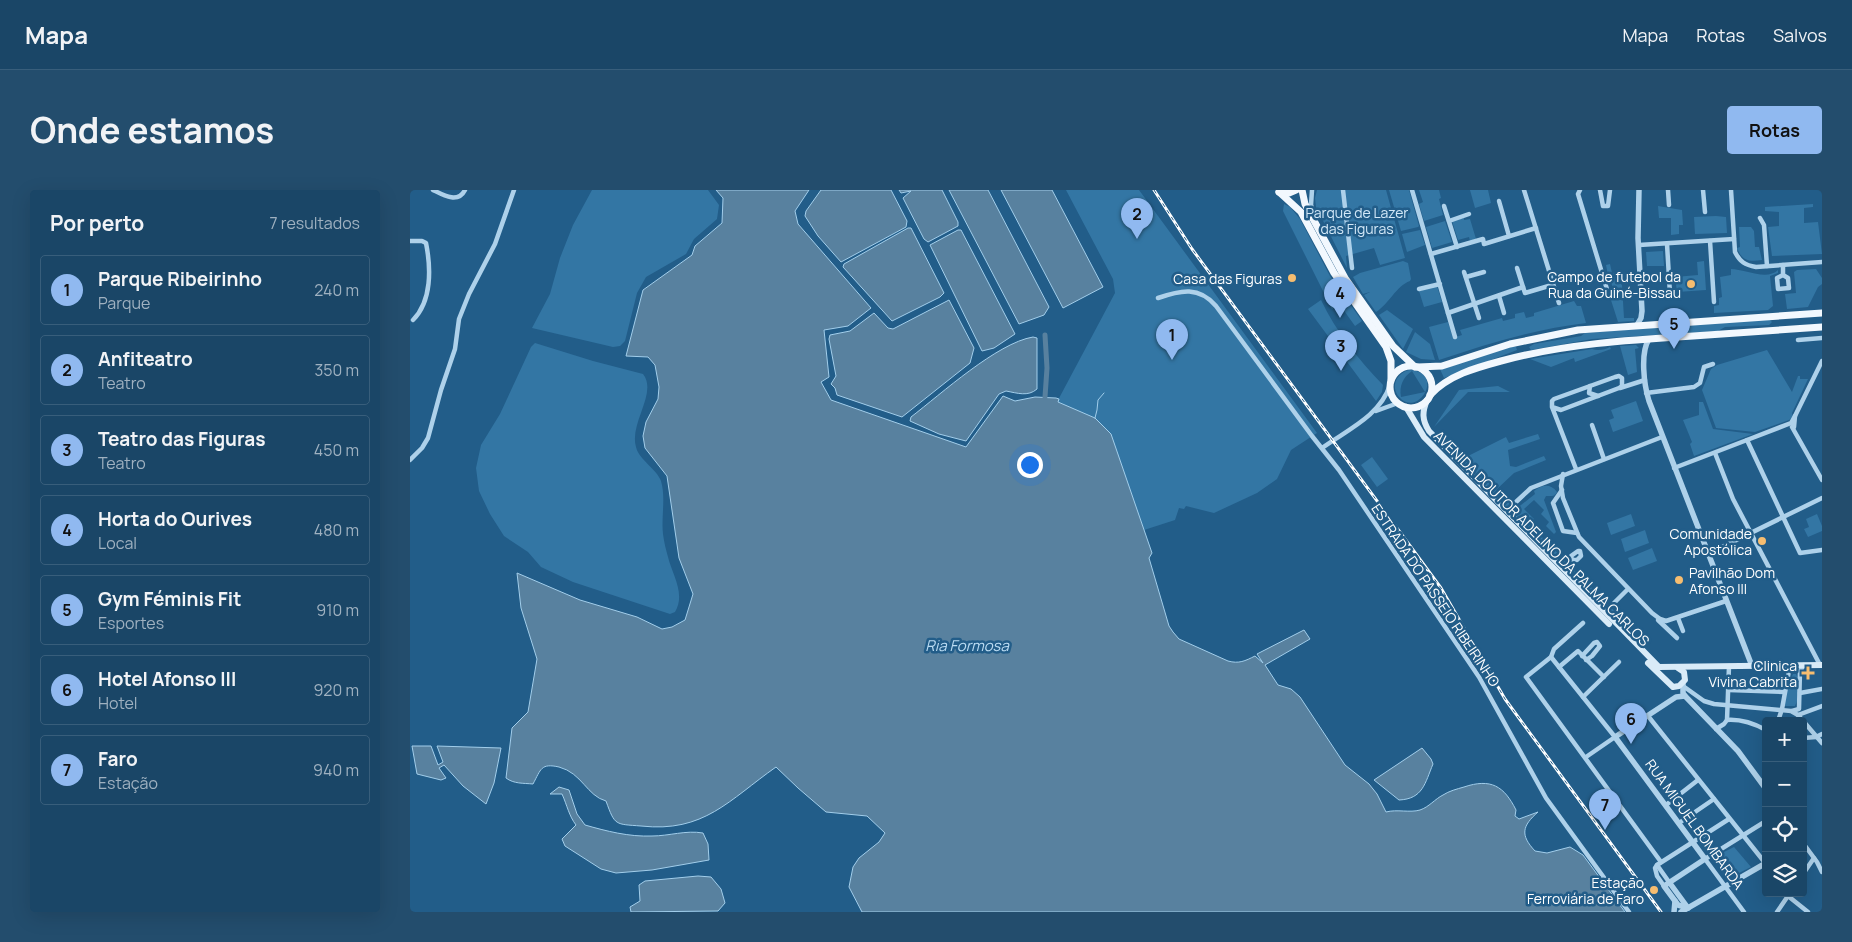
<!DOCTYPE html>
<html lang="pt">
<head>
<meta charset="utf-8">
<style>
	body { margin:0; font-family:Manrope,sans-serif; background:#234d6d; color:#f1f3f6 }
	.controls { position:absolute; right:15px; bottom:15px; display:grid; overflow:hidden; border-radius:5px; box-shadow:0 5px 20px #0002 }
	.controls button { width:45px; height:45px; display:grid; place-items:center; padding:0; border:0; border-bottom:1px solid #385e7b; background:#1a4667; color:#f1f3f6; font:25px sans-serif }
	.you { position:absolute; left:619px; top:274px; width:18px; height:18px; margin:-12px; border:4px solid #fff; border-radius:50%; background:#1a73e8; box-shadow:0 0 0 8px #1a73e833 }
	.badge { display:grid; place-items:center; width:32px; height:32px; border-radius:50%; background:#90b9f0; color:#111; font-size:16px; font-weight:700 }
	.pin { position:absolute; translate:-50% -41px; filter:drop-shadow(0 1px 2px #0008) }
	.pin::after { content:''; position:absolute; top:26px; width:18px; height:15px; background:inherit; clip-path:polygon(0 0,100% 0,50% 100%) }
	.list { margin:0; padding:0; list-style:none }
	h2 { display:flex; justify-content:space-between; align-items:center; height:65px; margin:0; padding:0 20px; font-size:21px }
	h2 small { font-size:16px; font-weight:400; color:#9fb1c0 }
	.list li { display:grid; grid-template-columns:32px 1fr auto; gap:15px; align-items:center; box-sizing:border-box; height:70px; margin:0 10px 10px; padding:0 10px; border:1px solid #385e7b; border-radius:5px }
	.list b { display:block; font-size:19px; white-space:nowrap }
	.list p { margin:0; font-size:16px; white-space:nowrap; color:#9fb1c0 }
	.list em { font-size:16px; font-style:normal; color:#9fb1c0 }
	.icon { flex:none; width:28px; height:28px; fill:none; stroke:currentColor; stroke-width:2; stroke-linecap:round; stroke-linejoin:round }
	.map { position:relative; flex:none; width:1412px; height:722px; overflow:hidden; border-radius:5px }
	header { display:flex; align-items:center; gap:30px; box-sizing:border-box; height:70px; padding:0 25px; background:#1a4667; border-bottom:1px solid #385e7b }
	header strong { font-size:24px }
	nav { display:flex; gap:28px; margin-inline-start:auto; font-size:18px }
	.intro { display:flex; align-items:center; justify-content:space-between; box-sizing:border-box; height:120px; padding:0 30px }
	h1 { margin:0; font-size:35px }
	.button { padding:12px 22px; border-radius:5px; background:#90b9f0; color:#111; font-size:18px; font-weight:700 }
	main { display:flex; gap:30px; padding:0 30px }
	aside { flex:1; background:#1a4667; border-radius:5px; box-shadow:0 5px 20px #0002 }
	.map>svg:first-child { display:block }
	.green { fill:#3376a4; fill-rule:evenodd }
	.water { fill:#58819f; stroke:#a2ceeb }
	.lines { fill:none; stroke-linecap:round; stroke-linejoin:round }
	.stream { stroke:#a2ceeb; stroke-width:1 }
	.canal { stroke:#58819f; stroke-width:5 }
	.minor { stroke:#aed1ea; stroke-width:4.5 }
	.tertiary { stroke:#aed1ea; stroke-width:5.5 }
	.secondary { stroke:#d9ebf8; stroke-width:6 }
	.primary { stroke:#f2f8fe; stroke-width:7 }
	.rail-casing { stroke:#fff; stroke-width:3 }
	.rail { stroke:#225d89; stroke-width:1; stroke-dasharray:4; stroke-linecap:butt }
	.poi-dot { fill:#f6bd70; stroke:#225d89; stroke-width:2 }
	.labels { text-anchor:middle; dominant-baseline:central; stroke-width:5; stroke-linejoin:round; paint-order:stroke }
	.park-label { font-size:14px; fill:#d2e8f8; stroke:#225d89 }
	.poi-label { font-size:14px; fill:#fff; stroke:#225d89; text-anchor:end }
	.street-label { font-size:14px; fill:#fff; stroke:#225d89 }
	.water-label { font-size:15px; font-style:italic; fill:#badbf2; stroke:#225d89 }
</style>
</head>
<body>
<header>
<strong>Mapa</strong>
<nav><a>Mapa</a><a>Rotas</a><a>Salvos</a></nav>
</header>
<div class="intro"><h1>Onde estamos</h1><a class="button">Rotas</a></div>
<main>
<aside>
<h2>Por perto<small>7 resultados</small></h2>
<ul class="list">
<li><span class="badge">1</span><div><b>Parque Ribeirinho</b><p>Parque</p></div><em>240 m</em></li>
<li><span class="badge">2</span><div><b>Anfiteatro</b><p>Teatro</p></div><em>350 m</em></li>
<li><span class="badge">3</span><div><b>Teatro das Figuras</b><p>Teatro</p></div><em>450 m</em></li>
<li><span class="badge">4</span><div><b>Horta do Ourives</b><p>Local</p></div><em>480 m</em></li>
<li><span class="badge">5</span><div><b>Gym Féminis Fit</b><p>Esportes</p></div><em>910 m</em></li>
<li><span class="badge">6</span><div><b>Hotel Afonso III</b><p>Hotel</p></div><em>920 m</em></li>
<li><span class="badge">7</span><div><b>Faro</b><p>Estação</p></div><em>940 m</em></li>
</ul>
</aside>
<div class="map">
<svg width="1412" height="722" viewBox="0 0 1412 722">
	<rect width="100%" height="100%" fill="#225d89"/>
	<g class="green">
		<path d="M182 0H298L309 15 307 29 284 49 276 64 236 87 227 103 215 151 210 156 203 157 122 138 140 104 150 68 163 35Z"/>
		<path d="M656 0H729L907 243 881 260 867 289 847 303 804 323 776 316 774 319 769 318 765 330 734 340 725 316 685 228 647 212 705 103 703 89Z"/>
		<path d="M907 0H976L995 68 970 75 964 58 936 66 937 78 906 17 905 8Z"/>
		<path d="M979 0H999L1009 36 1008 37 991 41Z"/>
		<path d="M1009 0H1029L1031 8 1029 9 1033 25 1014 31 1009 14 1013 12Z"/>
		<path d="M1060 0H1078L1081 13 1065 18Z"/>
		<path d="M874 14 880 17 890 29 920 86 952 131 945 136 930 115 922 119 873 21Z"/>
		<path d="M1403 14V17L1394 18V33L1408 32 1412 64 1362 66 1358 37 1369 36V22L1355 21V17Z"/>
		<path d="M1248 16 1272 20 1273 35H1269V44L1261 45V28H1249Z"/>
		<path d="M1306 26 1316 27 1317 43 1285 44 1284 27Z"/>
		<path d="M1054 28V30L1060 29 1066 49 1060 51 1059 47 1048 50 1042 31Z"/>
		<path d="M1035 31 1042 52 1022 58 1016 37Z"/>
		<path d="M1329 37H1341L1344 41 1345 57H1349L1352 70C1339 72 1332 71 1327 58L1330 57Z"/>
		<path d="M1010 40 1015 55 997 62 992 44Z"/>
		<path d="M1253 61 1254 76H1237L1236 62Z"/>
		<path d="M993 71 998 73 1001 89 1000 91C986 96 979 114 966 122L954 105 960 102 953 104 943 87 950 83Z"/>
		<path d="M1294 71 1296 100 1267 102 1265 87 1288 85 1287 72Z"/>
		<path d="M1200 74 1202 83H1209L1207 91 1212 95 1214 128H1224V131L1208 132 1200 107 1206 105 1198 85 1196 75Z"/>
		<path d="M1321 79C1334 79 1357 91 1368 80V83L1360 86 1363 116 1358 120 1304 123V116L1309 115V108L1312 107 1310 87 1321 85Z"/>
		<path d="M1406 79 1412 88V94L1408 97 1398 117 1377 119 1375 104 1386 103 1384 82 1387 80Z"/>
		<path d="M1027 96 1032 112 1014 117 1009 101Z"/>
		<path d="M911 110C926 142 949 170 973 195L972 202 966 211 898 119Z"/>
		<path d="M1164 111 1167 116H1171L1176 133C1125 139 1077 154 1029 170L1019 137 1038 132 1043 148 1052 145 1050 140 1092 128 1093 131 1105 128V124L1114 122 1116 128 1124 126V123Z"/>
		<path d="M977 120 1003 139 993 159 969 125Z"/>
		<path d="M1359 129 1362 132 1359 135 1315 137 1308 141 1182 149 1121 160 1119 157 1124 154 1171 146 1175 143Z"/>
		<path d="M1005 142 1020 154 1025 170 1011 169 996 162Z"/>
		<path d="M125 153 183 171 233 184C248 203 219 233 226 257 229 270 247 279 251 291 256 308 251 327 253 344 254 352 256 360 258 367 262 384 276 404 265 422L260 424 163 392 131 377 118 362 94 346 80 324 69 301 66 278 71 255 90 224 121 157Z"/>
		<path d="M1226 155 1229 158 1225 159 1227 182 1218 185 1210 156Z"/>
		<path d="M1103 156 1106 157 1107 160 1034 188 1030 179Z"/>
		<path d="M1200 157 1201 159 1165 172 1164 168 1141 177 1120 169 1182 159C1187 161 1195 160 1200 157Z"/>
		<path d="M1357 160 1382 202 1388 186H1390V189H1398L1382 223 1383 227 1379 230 1345 242 1306 238 1292 200 1301 179 1307 175Z"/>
		<path d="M999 180C1036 181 1009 229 989 207 980 196 987 183 999 180ZM1002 181 1015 202 991 207C989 196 993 187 1002 181Z"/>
		<path d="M1088 196 1100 202H1058L1024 237 1049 200Z"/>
		<path d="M1226 211 1233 231 1203 242 1199 230 1204 228 1201 220Z"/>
		<path d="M1289 212H1293L1303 239 1343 244 1284 266 1280 254 1282 252 1273 230 1289 225Z"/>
		<path d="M1128 244 1130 249 1098 260 1100 276 1106 277 1134 266 1136 270 1104 283 1086 300 1106 319 1125 304 1124 301C1132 295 1140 293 1147 302 1145 307 1141 306 1136 306L1134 310 1146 342 1144 344 1136 336 1139 332 1131 324 1134 320 1124 310 1114 319 1124 329 1122 331 1131 339 1128 343 1225 442 1221 443 1055 275 1054 271 1056 267 1096 247 1099 253Z"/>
		<path d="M962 267 978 289 967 297 951 275Z"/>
		<path d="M1221 324 1225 336 1201 345 1197 333Z"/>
		<path d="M1407 324 1412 336V341L1398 347 1394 339 1399 337 1396 329Z"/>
		<path d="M1235 340 1239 353 1215 362 1211 349Z"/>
		<path d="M1242 358 1247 371 1223 380 1218 368Z"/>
		<path d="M1383 484H1386C1390 491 1389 509 1385 516H1375L1374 502Z"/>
		<path d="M1324 657 1341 677 1323 686 1308 665Z"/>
	</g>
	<g class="water">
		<path d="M306 0H399L385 21 388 34 461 118 438 136 414 140 419 187 411 192 421 210 556 257 593 206 605 211 625 207 646 208 649 209 648 212 685 228 701 244 742 363 739 368 759 436 763 442 769 449 818 471C829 474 835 471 845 466L853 473 847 464 894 440 900 449 855 475 868 495 881 499 890 507 935 575 959 594 967 604 976 622C987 619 1000 623 1010 620 1019 617 1025 609 1033 605 1039 601 1047 599 1054 597 1081 588 1094 596 1106 620L1105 626 1109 629 1128 622C1112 636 1110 645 1125 661L1137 663 1160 657 1173 665 1215 722H452L439 697 443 677 449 668 469 652 475 643 457 626 416 622 388 598 366 577C319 610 294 643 231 636 205 634 205 636 196 611 177 606 172 583 149 577 131 573 131 579 123 594 113 593 104 594 96 588L102 538 118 522 127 469 111 418 107 383 170 410 227 427 252 439 262 437 275 430 283 404 269 368 257 286 235 258 233 246 236 232 248 209 249 197 245 175 238 167 216 166 233 100 282 65 285 56 312 33 313 8Z"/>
		<path d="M411 0H481L497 31 496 37 431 72 408 46 395 26 396 21Z"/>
		<path d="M489 0H532L548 32V36L518 52 514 49 493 8 501 1 491 3Z"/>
		<path d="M539 0H578L639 117 634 125 609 134Z"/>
		<path d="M591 0H642L693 97 653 118Z"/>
		<path d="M498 38H501L534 103 530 107 482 131 433 77 434 74Z"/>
		<path d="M548 40H551L605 144 584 158 572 161 520 55Z"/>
		<path d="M539 110 564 158 560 173 492 227 427 205 425 198 421 194 426 186 419 149 420 145 440 141 464 123 478 138 483 139Z"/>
		<path d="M623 147 627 148V199C618 207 607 203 596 201L589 204 556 251 529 244 500 231 501 227C531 204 587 153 623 147Z"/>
		<path d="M2 556H21L28 575 33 572 27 556 91 558 84 593 76 614 53 596 34 575 29 578 36 588 31 590 7 584Z"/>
		<path d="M1012 558 1021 569 1023 574C1015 593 1013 609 989 610L964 590Z"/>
		<path d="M149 597 159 600 167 624 175 635C196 641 219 647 242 646 259 646 276 640 293 643L298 654 299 670 242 680 206 683 191 679 155 656 152 649 166 635C159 626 157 615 152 604H140Z"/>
		<path d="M288 686 301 687 311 699 315 713 308 721 221 722 220 717 230 711 229 695 235 691Z"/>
	</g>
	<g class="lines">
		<path class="stream" d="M685 228 687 220 688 210 694 203"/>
		<path class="canal" d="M635 207 637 178 635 145"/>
		<g class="minor">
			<path d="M23 0C33 5 48 14 55 0"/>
			<path d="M902 0 901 15 904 25"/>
			<path d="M933 0 942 78"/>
			<path d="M1002 0 1045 147"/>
			<path d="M1114 0 1149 113"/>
			<path d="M1170 0 1168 4 1199 106"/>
			<path d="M1190 0 1193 16H1198L1200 0"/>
			<path d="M1258 0 1259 15"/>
			<path d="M1293 0 1295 22"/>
			<path d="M1321 0 1325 62C1330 72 1335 75 1346 77L1412 72"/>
			<path d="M1089 11 1099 46"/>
			<path d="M1034 16 1047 57"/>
			<path d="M1350 28 1354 35 1357 76"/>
			<path d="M1039 31 1059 24"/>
			<path d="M0 51H12L16 53C21 78 22 111 3 130"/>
			<path d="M1300 51 1304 112"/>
			<path d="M1257 54 1260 104"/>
			<path d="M1229 55 1324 49"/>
			<path d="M1021 64 1073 49 1074 54 1126 38"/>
			<path d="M1373 75V85L1367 88 1368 99 1379 98 1378 88 1373 85"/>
			<path d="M1107 78 1113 97"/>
			<path d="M1054 82 1069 128"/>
			<path d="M1056 87 1074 82"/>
			<path d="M1009 99 1030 94"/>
			<path d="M1089 106 1094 123"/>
			<path d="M748 108C771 100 789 96 806 116L902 246 929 280 1069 487 1136 608 1219 722"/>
			<path d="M1038 123 1113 97 1115 103 1142 95"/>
			<path d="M1388 150 1412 148"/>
			<path d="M1180 196 1179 203 1188 206"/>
			<path d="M1210 198 1235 190"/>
			<path d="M1236 203 1284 197 1290 193 1294 177 1303 174"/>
			<path d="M1142 217 1151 220 1209 198 1212 196V188L1209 186 1205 187 1144 209 1142 211V217L1166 279"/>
			<path d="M966 221 988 213"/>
			<path d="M1385 226 1381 233 1337 250 1390 363 1412 360"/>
			<path d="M1182 235 1194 269"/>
			<path d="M1382 237 1412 290"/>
			<path d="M1384 237 1385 226 1412 171"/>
			<path d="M912 258C937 240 970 226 980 195"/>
			<path d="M1305 263 1323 309 1410 475"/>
			<path d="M0 270 12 258 18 248 31 200 45 159 49 129 59 104 85 54 104 0"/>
			<path d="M1264 278 1337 250"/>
			<path d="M1153 284 1151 296 1153 308 1169 347 1242 423 1250 429 1256 431 1316 411"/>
			<path d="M1152 300 1143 313 1153 341 1167 343"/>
			<path d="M1106 312 1121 298 1252 247"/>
			<path d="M1168 361H1170L1171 366 1167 370H1162L1161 366Z"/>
			<path d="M1298 364 1412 308"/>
			<path d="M1204 413 1218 399"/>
			<path d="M1268 428 1273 441"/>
			<path d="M1248 430 1267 448"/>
			<path d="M1173 433 1144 459 1141 467 1116 487 1251 672"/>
			<path d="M1172 466 1184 453 1187 452 1190 456 1182 466 1176 470"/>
			<path d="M1141 467 1205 547 1176 567"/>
			<path d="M1149 477 1168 461 1194 487"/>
			<path d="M1273 496 1294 511 1304 514 1381 521 1388 525 1412 553"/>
			<path d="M1319 500 1374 502"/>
			<path d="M1390 503 1412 499"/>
			<path d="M1173 507 1209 472"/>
			<path d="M1382 521 1389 519 1390 481 1394 475"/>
			<path d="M1388 525 1412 516"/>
			<path d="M1238 526 1356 674"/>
			<path d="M1317 530 1319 476"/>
			<path d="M1368 531 1372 519 1380 475"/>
			<path d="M1306 539 1314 534 1317 530C1331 529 1343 533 1356 540"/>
			<path d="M1393 548 1406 547 1412 544"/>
			<path d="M1256 615 1288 590"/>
			<path d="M1269 633 1304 609"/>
			<path d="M1393 653 1407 672 1412 682"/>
			<path d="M1247 675 1259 692"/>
			<path d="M1393 684 1404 668"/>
			<path d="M1254 696 1247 686 1245 678 1247 675 1319 629"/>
			<path d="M1378 706 1398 722"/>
			<path d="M1334 722 1295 669 1356 631"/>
			<path d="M1367 722 1380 703"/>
		</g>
		<g class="tertiary">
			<path d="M1227 135 1231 128 1232 121 1228 48 1229 0"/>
			<path d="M1239 149C1230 163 1234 195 1239 211L1342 476"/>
			<path d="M1273 493V503L1275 506 1328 561 1356 599"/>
			<path d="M1275 506 1266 507 1205 547 1295 669 1254 696 1268 715 1278 718"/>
			<path d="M1259 692 1278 718"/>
			<path d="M1264 722 1265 711"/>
			<path d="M1271 722 1356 673"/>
		</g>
		<g class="secondary">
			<path d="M1017 210C1012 222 1012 230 1019 241L1249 477 1412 475"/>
			<path d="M996 217 1014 247 1199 434"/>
			<path d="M1238 473 1263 497 1269 496 1275 490 1274 482 1268 478"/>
		</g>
		<g class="primary">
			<path d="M892 0 895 14 935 88 983 156 1005 177"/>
			<path d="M869 2 891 22 924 83 976 157 981 171V189"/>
			<path d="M869 2 879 3 886 0"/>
			<circle cx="1001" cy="197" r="21"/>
			<path d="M1008 177 1032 176 1100 154 1168 140 1412 123"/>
			<path d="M1020 205C1039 185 1065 178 1091 171 1154 154 1218 150 1283 146 1326 143 1369 140 1412 137"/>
		</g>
		<defs>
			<path id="rail" d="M744 0 782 59 1031 398 1095 509 1251 722"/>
		</defs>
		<use href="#rail" class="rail-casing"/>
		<use href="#rail" class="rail"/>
	</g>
	<g class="poi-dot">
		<circle cx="882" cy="88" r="5"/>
		<circle cx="1281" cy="94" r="5"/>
		<circle cx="1352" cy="351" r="5"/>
		<circle cx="1269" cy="390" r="5"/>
		<path d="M1395.5 475.5h5v5h5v5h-5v5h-5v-5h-5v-5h5z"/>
		<circle cx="1244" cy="700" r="5"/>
	</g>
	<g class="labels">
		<g class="park-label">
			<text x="947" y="22">Parque de Lazer<tspan x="947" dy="16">das Figuras</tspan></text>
		</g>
		<g class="poi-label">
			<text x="1271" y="86">Campo de futebol da<tspan x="1271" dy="16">Rua da Guiné-Bissau</tspan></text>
			<text x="872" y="88">Casa das Figuras</text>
			<text x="1342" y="343">Comunidade<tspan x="1342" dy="16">Apostólica</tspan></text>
			<text x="1279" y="382" text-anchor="start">Pavilhão Dom<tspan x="1279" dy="16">Afonso III</tspan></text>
			<text x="1387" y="475">Clinica<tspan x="1387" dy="16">Vivina Cabrita</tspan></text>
			<text x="1234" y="692">Estação<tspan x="1234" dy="16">Ferroviária de Faro</tspan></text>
		</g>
		<g class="street-label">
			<text transform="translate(1132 348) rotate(45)">AVENIDA DOUTOR ADELINO DA PALMA CARLOS</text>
			<text transform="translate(1026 405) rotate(56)">ESTRADA DO PASSEIO RIBEIRINHO</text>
			<text transform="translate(1285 634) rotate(54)">RUA MIGUEL BOMBARDA</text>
		</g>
		<g class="water-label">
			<text x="557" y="455">Ria Formosa</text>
		</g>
	</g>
</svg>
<div class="controls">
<button>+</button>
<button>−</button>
<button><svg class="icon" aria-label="locate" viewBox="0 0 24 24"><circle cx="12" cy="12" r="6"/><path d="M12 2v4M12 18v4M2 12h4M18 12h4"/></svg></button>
<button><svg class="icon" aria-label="layers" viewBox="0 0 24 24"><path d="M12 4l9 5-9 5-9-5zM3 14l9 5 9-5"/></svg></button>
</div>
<div class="you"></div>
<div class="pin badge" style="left:762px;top:170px">1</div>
<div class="pin badge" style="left:727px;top:49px">2</div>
<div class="pin badge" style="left:931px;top:181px">3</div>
<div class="pin badge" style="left:930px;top:128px">4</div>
<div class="pin badge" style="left:1264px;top:159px">5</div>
<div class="pin badge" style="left:1221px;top:554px">6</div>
<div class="pin badge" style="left:1195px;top:640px">7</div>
</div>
</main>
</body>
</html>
